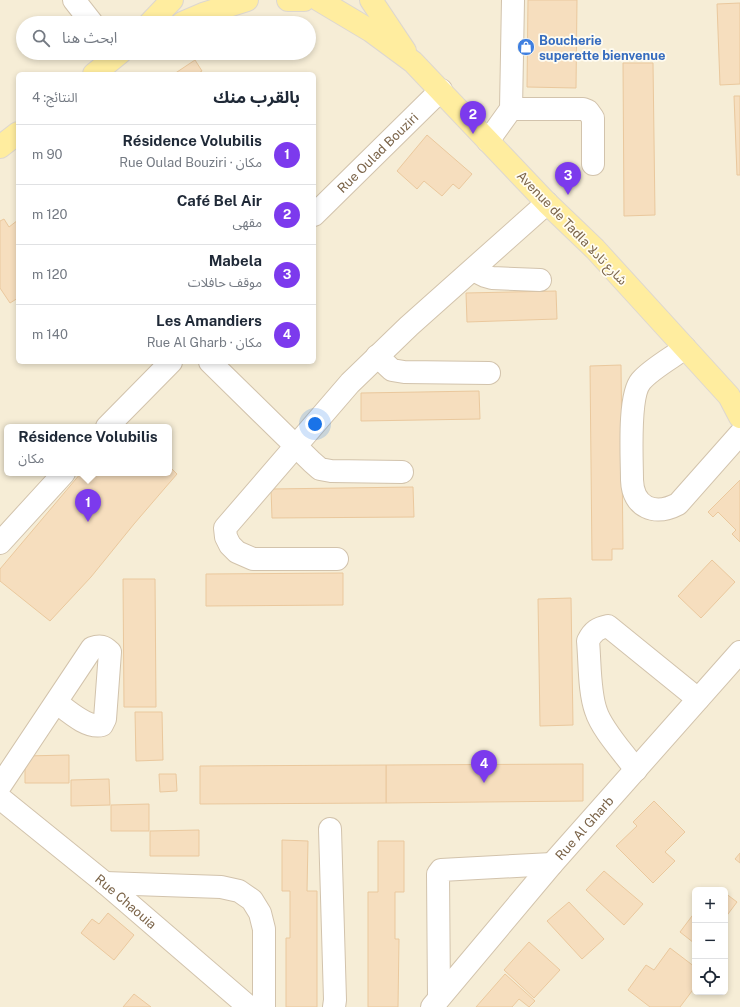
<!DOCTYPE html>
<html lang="ar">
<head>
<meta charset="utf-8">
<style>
	body { margin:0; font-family:"Public Sans","Noto Sans Arabic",sans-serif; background:#f6f6f7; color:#1f2937; direction:rtl }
	.controls { position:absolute; right:12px; bottom:12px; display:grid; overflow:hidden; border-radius:6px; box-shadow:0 2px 6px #0003 }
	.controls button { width:36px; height:36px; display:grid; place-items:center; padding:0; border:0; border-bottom:1px solid #e0e1e3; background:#fff; color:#1f2937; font:20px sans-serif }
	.you { position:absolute; left:315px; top:424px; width:14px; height:14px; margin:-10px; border:3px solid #fff; border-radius:50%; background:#1a73e8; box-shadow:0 0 0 6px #1a73e833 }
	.badge { display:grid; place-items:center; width:26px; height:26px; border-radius:50%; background:#7c3aed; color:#fff; font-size:13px; font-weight:700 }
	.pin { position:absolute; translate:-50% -33px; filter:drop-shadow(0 1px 2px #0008) }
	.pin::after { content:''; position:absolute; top:21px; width:14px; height:12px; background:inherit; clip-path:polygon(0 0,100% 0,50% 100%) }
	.popup { position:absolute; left:4px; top:424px; width:168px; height:52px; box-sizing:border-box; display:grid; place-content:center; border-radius:6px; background:#fff; filter:drop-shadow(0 1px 3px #0005); font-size:13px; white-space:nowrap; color:#747a83 }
	.popup b { font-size:15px; color:#1f2937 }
	.popup::after { content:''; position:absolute; left:50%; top:100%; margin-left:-8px; border:8px solid transparent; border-top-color:#fff }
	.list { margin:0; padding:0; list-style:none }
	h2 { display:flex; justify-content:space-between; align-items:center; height:52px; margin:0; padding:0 16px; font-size:17px }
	h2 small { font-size:13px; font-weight:400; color:#747a83 }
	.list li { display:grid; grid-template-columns:26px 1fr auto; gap:12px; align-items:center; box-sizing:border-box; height:60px; padding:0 16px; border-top:1px solid #e0e1e3 }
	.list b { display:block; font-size:15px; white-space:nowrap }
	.list p { margin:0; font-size:13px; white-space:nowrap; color:#747a83 }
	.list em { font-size:13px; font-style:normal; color:#747a83 }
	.icon { flex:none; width:22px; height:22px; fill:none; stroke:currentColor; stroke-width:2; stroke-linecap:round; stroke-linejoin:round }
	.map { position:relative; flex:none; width:740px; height:1007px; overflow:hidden; direction:ltr }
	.search { position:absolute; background:#fff; box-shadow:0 2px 6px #0003; left:16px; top:16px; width:300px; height:44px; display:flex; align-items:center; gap:10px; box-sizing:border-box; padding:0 14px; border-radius:22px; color:#747a83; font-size:15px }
	.panel { position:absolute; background:#fff; box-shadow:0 2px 6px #0003; left:16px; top:72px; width:300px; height:292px; border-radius:6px; direction:rtl }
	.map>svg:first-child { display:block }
	.residential { fill:#f6edd6; fill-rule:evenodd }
	.building { fill:#f6debe; stroke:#eac89d }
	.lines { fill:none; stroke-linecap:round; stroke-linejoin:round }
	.minor-casing { stroke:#d2c3ac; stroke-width:24 }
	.major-casing { stroke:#ddd7d0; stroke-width:24 }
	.minor { stroke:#fff; stroke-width:22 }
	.major { stroke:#ffed9f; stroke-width:22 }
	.labels { text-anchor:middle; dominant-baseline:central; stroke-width:3.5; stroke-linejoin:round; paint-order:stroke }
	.shop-label { font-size:13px; font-weight:bold; fill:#366cbe; stroke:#fffcf1; text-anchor:start }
	.street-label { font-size:13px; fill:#7b6449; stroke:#fffcf1 }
</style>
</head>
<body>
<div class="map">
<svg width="740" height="1007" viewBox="0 0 740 1007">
	<rect width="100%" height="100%" fill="#fefae9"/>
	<path class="residential" d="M0 0H740V1007H0ZM23 23H309V53H23ZM18 74H314V362H18ZM7 427H169V473H7ZM695 890H725V992H695Z"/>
	<g class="building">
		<path d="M528 0H577L576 88 527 87Z"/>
		<path d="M740 3V84L720 85 717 4Z"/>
		<path d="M195 60 202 71 197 74H174Z"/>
		<path d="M623 63H653L655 215 624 216Z"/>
		<path d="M734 96H740V175H737Z"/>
		<path d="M427 135 472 174 459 189 453 184 442 196 424 181 417 189 397 171Z"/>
		<path d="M4 219 9 227 18 220V298L10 303 0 288V221Z"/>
		<path d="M556 291 557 319 467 322 466 293Z"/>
		<path d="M621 365 623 549H612V560H592L590 366Z"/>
		<path d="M479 391 480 419 361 421V393Z"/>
		<path d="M169 466 177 474 134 524 91 577 50 621 0 581V569L81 473H169Z"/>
		<path d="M740 480V542L732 534 736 530 718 512 713 517 708 512Z"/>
		<path d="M413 487 414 517 272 518 271 489Z"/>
		<path d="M712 560 735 582 701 618 678 596Z"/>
		<path d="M343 573V605L206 606V574Z"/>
		<path d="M123 579H155L156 707H124Z"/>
		<path d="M571 598 573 725 540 726 538 599Z"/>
		<path d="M135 712H162L163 760 136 761Z"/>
		<path d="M69 755V783H25V756Z"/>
		<path d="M583 764V801L386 803V765Z"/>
		<path d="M386 765V803L200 804V766Z"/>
		<path d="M159 774H176L177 791 160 792Z"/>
		<path d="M109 779 110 805 71 806V780Z"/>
		<path d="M654 801 685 832 665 852 675 861 653 883 616 846 637 826 633 822Z"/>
		<path d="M149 804V831H111V805Z"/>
		<path d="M199 830V856H150V831Z"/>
		<path d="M282 840 308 841 307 891H317V1007H286V938H290V891H282Z"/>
		<path d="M378 841H404V892H395V939H399L398 1007H368V892H378Z"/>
		<path d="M740 853V863L735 859Z"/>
		<path d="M604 871 643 904 624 925 586 890Z"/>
		<path d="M725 893 737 902 725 918Z"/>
		<path d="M569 902 604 939 582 959 547 921Z"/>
		<path d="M695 912V941L694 943 680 932Z"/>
		<path d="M108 913 134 935 114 960 81 933 92 919 99 924Z"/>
		<path d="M529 942 560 970 534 998 504 970Z"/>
		<path d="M670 948 695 967V987L680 1007H650L628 990 646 965 654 970Z"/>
		<path d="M505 974 535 1001 529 1007 519 999 512 1007H476Z"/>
		<path d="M134 994 151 1007H123Z"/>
	</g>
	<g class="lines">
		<defs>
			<g id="minor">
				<path d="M74 0 92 23"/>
				<path d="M511 109H583L588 111 593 118V164"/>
				<path d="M488 141 511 109 513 0"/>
				<path id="s1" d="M314 215 441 90"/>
				<path d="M473 270 485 276 492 278 540 280"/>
				<path d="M685 348C673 357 651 369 641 381 628 396 632 458 632 480 633 508 655 516 678 504L740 434"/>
				<path d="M377 356 392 370 404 372 489 373"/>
				<path d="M210 362 312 462 320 469 331 471 402 472"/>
				<path d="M107 427 171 362"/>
				<path d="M0 543 64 473"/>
				<path d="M337 559H253L237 552 230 545 226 537 225 528 350 383 409 326 547 203"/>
				<path d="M636 770C624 753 602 730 596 711 589 692 590 662 588 641 593 631 598 628 608 626L698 699"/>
				<path d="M0 786 92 648C100 645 104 646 110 652L105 719 102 725C87 729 68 711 56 702"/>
				<path id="s2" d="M0 798 105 883 249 1007"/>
				<path d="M330 829 335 1000 334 1007"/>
				<path d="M105 883 221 887 239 891 252 900 260 913 264 929V1007"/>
				<path d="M439 998 438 874 441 870 552 864"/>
				<path id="s3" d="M432 1007 552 864 740 652"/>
			</g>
			<g id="major">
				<path d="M288 0H304"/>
				<path d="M319 0 371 31 413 62 547 203 595 249 729 396 740 417"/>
				<path d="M371 0 405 51"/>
				<path d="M150 23 172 0"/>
				<path d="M182 23 203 14 247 0"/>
				<path d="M94 74 120 53"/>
				<path d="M0 147 18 133"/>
			</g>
		</defs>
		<use href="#minor" class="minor-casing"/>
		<use href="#major" class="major-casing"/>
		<use href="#minor" class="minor"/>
		<use href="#major" class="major"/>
	</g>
	<defs>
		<symbol id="shop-disc" viewBox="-11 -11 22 22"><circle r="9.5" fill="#3f7fe0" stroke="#fffcf1"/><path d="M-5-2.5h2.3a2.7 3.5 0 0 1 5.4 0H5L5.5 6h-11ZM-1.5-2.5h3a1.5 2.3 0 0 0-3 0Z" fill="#fff"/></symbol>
	</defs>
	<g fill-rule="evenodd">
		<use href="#shop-disc" x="516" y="37" width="20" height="20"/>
	</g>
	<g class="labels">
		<g class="shop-label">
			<text x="539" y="40">Boucherie<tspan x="539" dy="15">superette bienvenue</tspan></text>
		</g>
		<g class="street-label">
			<text stroke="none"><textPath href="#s1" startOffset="89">Rue Oulad Bouziri</textPath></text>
			<text transform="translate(572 228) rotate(46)">Avenue de Tadla شارع تادلا</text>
			<text stroke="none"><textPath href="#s3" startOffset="235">Rue Al Gharb</textPath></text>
			<text stroke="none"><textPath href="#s2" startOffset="163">Rue Chaouia</textPath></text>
		</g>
	</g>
</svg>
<div class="controls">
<button>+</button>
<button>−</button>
<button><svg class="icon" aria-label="locate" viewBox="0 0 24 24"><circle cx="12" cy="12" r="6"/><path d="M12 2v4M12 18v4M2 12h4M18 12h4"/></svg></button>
</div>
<div class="you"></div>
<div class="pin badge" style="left:88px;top:522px">1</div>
<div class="popup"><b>Résidence Volubilis</b>مكان</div>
<div class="pin badge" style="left:473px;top:134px">2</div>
<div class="pin badge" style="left:568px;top:195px">3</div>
<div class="pin badge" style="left:484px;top:783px">4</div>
<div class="search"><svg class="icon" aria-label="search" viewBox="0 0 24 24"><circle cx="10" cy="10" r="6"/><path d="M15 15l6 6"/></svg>ابحث هنا</div>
<section class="panel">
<h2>بالقرب منك<small>النتائج: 4</small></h2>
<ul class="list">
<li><span class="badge">1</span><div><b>Résidence Volubilis</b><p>مكان · Rue Oulad Bouziri</p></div><em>90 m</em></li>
<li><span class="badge">2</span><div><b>Café Bel Air</b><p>مقهى</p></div><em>120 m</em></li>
<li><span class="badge">3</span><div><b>Mabela</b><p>موقف حافلات</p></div><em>120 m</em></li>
<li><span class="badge">4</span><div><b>Les Amandiers</b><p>مكان · Rue Al Gharb</p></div><em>140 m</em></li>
</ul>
</section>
</div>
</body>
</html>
